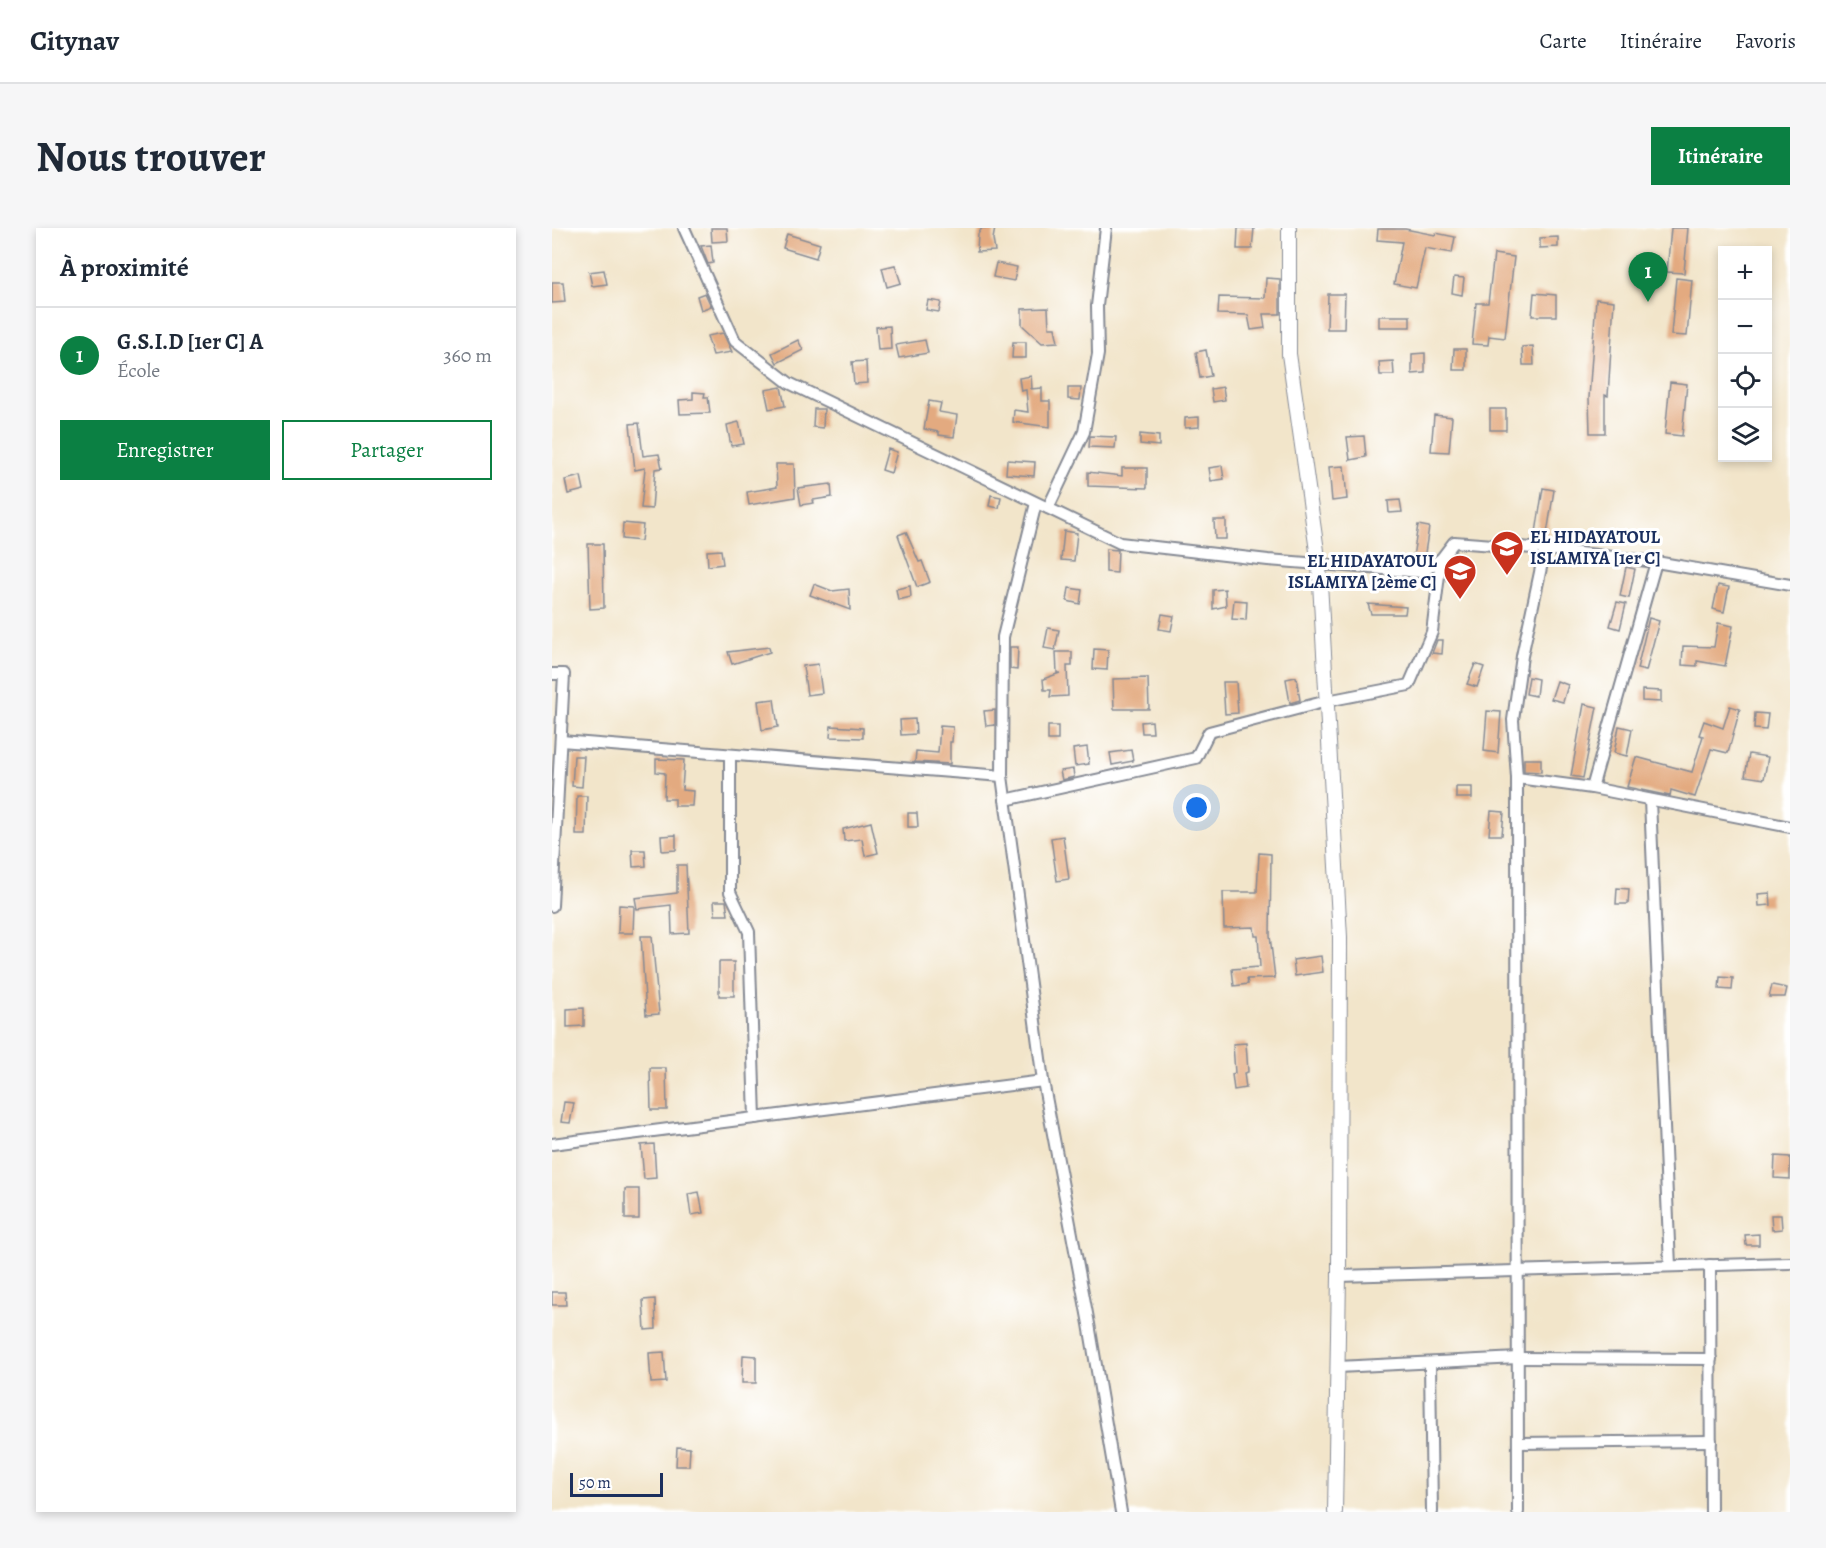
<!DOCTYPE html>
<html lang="fr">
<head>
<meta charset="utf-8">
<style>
	body { margin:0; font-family:Alegreya,serif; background:#f6f6f7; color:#1f2937 }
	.controls { position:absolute; right:18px; top:18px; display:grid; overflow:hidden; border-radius:0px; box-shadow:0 3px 9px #0003 }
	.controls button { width:54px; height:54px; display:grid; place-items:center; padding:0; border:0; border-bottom:2px solid #e0e1e3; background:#fff; color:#1f2937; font:30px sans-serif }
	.scale { position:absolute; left:18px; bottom:15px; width:93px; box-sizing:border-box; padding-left:6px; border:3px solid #1b2f5e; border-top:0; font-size:16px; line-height:21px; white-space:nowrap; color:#1b2f5e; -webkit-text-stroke:4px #fff; paint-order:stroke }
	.you { position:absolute; left:645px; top:580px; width:21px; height:21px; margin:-15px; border:4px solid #fff; border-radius:50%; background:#1a73e8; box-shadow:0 0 0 9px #1a73e833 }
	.badge { display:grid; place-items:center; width:39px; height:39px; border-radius:50%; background:#0b8043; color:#fff; font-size:20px; font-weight:700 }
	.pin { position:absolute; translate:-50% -50px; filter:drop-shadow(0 2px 3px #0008) }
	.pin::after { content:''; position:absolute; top:32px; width:21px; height:18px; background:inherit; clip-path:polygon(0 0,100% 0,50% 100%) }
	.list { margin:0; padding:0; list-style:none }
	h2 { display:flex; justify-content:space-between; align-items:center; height:78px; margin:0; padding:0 24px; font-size:26px }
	h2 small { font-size:20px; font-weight:400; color:#747a83 }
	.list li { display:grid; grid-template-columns:39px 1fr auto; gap:18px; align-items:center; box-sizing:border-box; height:96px; padding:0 24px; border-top:2px solid #e0e1e3 }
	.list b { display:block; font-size:22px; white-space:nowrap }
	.list p { margin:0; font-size:20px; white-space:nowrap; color:#747a83 }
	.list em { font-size:20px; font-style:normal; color:#747a83 }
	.actions { display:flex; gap:12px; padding:18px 24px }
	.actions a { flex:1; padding:14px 0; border:2px solid #0b8043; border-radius:0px; text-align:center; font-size:21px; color:#0b8043 }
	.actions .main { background:#0b8043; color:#fff }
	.icon { flex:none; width:33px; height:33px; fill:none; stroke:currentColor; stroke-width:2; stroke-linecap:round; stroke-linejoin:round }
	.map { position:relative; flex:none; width:1238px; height:1284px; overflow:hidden; border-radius:0px }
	header { display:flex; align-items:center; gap:36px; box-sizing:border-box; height:84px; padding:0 30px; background:#fff; border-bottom:2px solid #e0e1e3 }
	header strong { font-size:28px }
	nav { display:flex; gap:33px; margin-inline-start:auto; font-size:21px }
	.intro { display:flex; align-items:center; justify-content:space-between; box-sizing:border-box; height:144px; padding:0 36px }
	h1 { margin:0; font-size:42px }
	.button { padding:15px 27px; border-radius:0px; background:#0b8043; color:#fff; font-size:21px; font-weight:700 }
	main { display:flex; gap:36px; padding:0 36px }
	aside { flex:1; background:#fff; border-radius:0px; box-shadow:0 3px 9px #0003 }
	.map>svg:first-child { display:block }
	.building { fill:#e3aa80 }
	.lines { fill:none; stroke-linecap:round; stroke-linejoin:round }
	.minor-casing { stroke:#868a94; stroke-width:14 }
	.tertiary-casing { stroke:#868a94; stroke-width:16 }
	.minor { stroke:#fff; stroke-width:10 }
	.tertiary { stroke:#fff; stroke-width:14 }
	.labels { text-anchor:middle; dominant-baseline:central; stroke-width:6; stroke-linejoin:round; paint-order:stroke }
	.poi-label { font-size:18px; font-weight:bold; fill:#1b2f5e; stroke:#fff; text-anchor:start }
</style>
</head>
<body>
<header>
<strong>Citynav</strong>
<nav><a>Carte</a><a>Itinéraire</a><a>Favoris</a></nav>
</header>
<div class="intro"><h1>Nous trouver</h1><a class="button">Itinéraire</a></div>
<main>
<aside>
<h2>À proximité<small></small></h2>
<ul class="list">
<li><span class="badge">1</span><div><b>G.S.I.D [1er C] A</b><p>École</p></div><em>360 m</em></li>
</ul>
<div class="actions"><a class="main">Enregistrer</a><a>Partager</a></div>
</aside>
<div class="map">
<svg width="1238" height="1284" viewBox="0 0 1238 1284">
	<rect width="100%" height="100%" fill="#fff"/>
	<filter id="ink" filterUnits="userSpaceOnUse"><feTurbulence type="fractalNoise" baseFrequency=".0167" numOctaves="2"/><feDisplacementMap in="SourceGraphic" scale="12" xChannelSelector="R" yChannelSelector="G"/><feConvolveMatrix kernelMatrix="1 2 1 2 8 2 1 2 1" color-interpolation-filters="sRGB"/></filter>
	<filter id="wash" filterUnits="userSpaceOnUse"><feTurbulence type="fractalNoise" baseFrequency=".008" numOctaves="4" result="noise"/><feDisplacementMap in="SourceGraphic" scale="24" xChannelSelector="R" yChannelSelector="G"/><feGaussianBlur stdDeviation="1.35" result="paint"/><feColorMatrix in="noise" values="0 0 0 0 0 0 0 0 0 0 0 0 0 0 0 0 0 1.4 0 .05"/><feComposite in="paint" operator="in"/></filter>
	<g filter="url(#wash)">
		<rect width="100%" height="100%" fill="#f2e5ca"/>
		<g id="blocks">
			<g class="building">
				<path d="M159 0H175L176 13 160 14Z"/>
				<path d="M430 0H443L441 11 443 23 425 24 426 6Z"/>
				<path d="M686 0H702L700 21H685Z"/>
				<path d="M1119 0H1136L1132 45 1115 44Z"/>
				<path d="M826 1H853L883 7 884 5 903 9 900 25 873 20 864 60 842 56 850 14 825 12Z"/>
				<path d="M235 6 268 16 264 30 231 20Z"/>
				<path d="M1006 9V19L988 20V10Z"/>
				<path d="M159 17 161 35 156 36 149 18Z"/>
				<path d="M942 26 962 29 953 110 937 108 936 117 920 116 924 75H936Z"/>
				<path d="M444 35 465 39 462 53 441 49Z"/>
				<path d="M343 37 349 55 335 59 330 40Z"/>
				<path d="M52 42 55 56 40 58 37 44Z"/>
				<path d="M902 49 912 50 910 67 900 65Z"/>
				<path d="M714 50 728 51V86H711L713 100 699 102 696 87 666 86 667 69 713 70Z"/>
				<path d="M1124 50 1140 52 1135 108 1119 107Z"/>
				<path d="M0 54H11L13 74 0 75Z"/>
				<path d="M153 65 159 78 149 82 145 68Z"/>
				<path d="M982 65 1004 67V88H980Z"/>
				<path d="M776 66H793L792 101H775Z"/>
				<path d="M1044 71 1062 73 1056 168 1053 167V205H1038L1037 170Z"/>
				<path d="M376 72 389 74 387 84 374 82Z"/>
				<path d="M496 80 497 100H503L506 114 490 115 470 97V81Z"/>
				<rect x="827" y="88" width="31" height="11"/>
				<path d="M338 98 339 121 326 122 324 99Z"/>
				<path d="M171 105 180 124 161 127 155 108Z"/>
				<path d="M246 112 251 122 225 135 220 125Z"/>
				<path d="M373 112 376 125 347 130 344 117Z"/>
				<path d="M461 114H474V130H460Z"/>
				<path d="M981 118 982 137H971L970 119Z"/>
				<path d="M902 121H914V142H901Z"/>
				<path d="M654 122 659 148 648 150 644 124Z"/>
				<path d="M873 125V145L860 146V126Z"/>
				<path d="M314 133 315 155 302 156 300 134Z"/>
				<path d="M841 133 842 147H828L827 134Z"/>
				<path d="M479 148 480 161H478L490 160V173H498V199L461 194 462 182 476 184 474 162 469 163 467 150Z"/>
				<path d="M1118 154 1135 156 1130 208 1113 206Z"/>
				<path d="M229 159 233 178 217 181 213 162Z"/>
				<path d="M671 159 673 172 661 174 659 161Z"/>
				<path d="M516 160H529L528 172 516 171Z"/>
				<path d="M141 164 153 165 152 169H156L158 185 128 186 127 172 141 171Z"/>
				<path d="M377 173 389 175 387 184 405 187 402 209 387 207V204L372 201Z"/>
				<path d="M262 181H272L271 200 261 199Z"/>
				<rect x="938" y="181" width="16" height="21"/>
				<path d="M882 187 900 189 897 224 879 223Z"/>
				<path d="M647 189V199L633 200V190Z"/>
				<path d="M187 194 192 216 179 218 175 197Z"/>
				<path d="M87 195 91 228 107 226 110 240 103 241 100 281 89 280 93 240 83 242 78 196Z"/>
				<path d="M588 206 607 208V218L588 216Z"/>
				<path d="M538 208 564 209 563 220 537 219Z"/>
				<path d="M812 208 814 229 798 232 795 209Z"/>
				<path d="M336 221 345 224 339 245 330 242Z"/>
				<path d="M455 232 483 234 482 248 454 246Z"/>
				<path d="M224 236H242L243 269 197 277 195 264 225 259Z"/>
				<path d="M670 238 672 251 659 253 657 240Z"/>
				<path d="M792 238 795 271 780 273 777 239Z"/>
				<path d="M570 240H595V260L536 258V244L570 248Z"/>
				<path d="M29 248 32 262 16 266 13 252Z"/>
				<path d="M279 256 280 269 261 272 262 275 249 277 246 260Z"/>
				<path d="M991 260 1002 262 994 312 983 311Z"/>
				<path d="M439 267 449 269 447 280 437 278Z"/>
				<path d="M848 272 850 284 837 285 836 273Z"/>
				<path d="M662 292H674V311H663Z"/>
				<path d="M71 295 91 297 89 313 70 311Z"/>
				<path d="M866 297 877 299 872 331 861 329Z"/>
				<path d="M512 303 525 305 522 333 509 332Z"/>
				<path d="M354 304 367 334 370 333 378 354 365 359 346 307Z"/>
				<path d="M36 316H51L52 380 38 381Z"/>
				<path d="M554 321 566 322 565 345 554 344Z"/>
				<path d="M169 322 171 336 156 338 155 323Z"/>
				<path d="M1074 339 1083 341 1077 370 1068 368Z"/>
				<path d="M262 356 280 363 297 361 298 382 258 367Z"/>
				<path d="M1166 357 1177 359 1172 384 1161 381Z"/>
				<path d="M358 358 359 369 346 372 344 361Z"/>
				<path d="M517 360 530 362 528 376 515 373Z"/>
				<path d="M673 361 674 378 661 381V362Z"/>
				<path d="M682 372 695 373 694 392 680 391Z"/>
				<path d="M1065 374 1074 376 1068 401 1058 398Z"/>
				<path d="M816 376 854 379 853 386H819Z"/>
				<path d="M610 386 622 388 619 403 607 401Z"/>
				<path d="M1097 390 1107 393 1094 443 1085 441Z"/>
				<path d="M1166 395 1181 398 1173 438 1145 433V438L1130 437 1131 418 1162 419Z"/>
				<path d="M496 400 507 402 503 422 492 420Z"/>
				<path d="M885 412H891L890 426 880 425Z"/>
				<path d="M217 419 218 424 180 436 176 424Z"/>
				<path d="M458 419H466L465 442 458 441Z"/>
				<path d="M542 421 556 422 555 442 541 441Z"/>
				<path d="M504 424H520V438H515L516 468 498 469 499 462H492L491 451 508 445H505Z"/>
				<path d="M266 436 270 465 255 467 251 438Z"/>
				<path d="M923 436 932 439 925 459 915 456Z"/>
				<path d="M744 449 748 472 738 475 734 451Z"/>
				<path d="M977 449 986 451 984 468 974 466Z"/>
				<path d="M596 450 597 481H562L561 451Z"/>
				<path d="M1005 453 1016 457 1011 474 999 471Z"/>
				<path d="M671 454H684L686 485 673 486Z"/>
				<path d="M1090 462 1109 463V474L1090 473Z"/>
				<path d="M222 471 226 499 210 502 206 473Z"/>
				<path d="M1032 476 1045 479 1031 550 1019 548Z"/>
				<path d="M1178 478 1188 481 1176 525 1159 521 1143 569 1119 562 1118 568 1075 559 1084 529 1140 544 1151 508 1147 507 1152 493 1171 500Z"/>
				<path d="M443 482V497L434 498 432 483Z"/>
				<path d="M935 483 949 484 946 525 932 523Z"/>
				<path d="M1203 485 1216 486 1214 502 1202 501Z"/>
				<path d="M363 491 364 506 349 507 348 492Z"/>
				<path d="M600 493 601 505H590L589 494Z"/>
				<path d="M279 498 311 500V510L278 509Z"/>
				<path d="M388 498 401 499 400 514H398V536L363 534 364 523 386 525Z"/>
				<rect x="496" y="498" width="10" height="14"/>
				<path d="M1067 498 1080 501 1075 528 1062 525Z"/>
				<path d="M535 519 537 536 523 538 521 521Z"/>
				<path d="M579 522 581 533 560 537 558 525Z"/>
				<path d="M1197 526 1216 529 1212 551 1193 548Z"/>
				<path d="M22 528H32L30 559 20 558Z"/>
				<path d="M104 531 132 532 130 562 141 563 140 578H123V571H112L113 545 104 544Z"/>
				<path d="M972 531H989V544L972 543Z"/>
				<path d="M521 541 522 549 510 552 508 543Z"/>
				<rect x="904" y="559" width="16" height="11"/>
				<path d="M25 568H35L34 607H24Z"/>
				<path d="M939 583 952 584 950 607H937Z"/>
				<path d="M356 585H365L366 599H356Z"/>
				<path d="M319 594 326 625 313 628 310 611 292 613 291 601Z"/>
				<path d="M124 607V622L110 623 109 608Z"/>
				<path d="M511 608 517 651 505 653 499 610Z"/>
				<path d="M80 622H93L94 638 81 639Z"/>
				<path d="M707 625 719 626 718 708 723 750 695 751 696 756 682 758 680 741 708 739 706 708H703L702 699 672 700 671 664H705Z"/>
				<path d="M125 637H134L137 705 120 706 119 677 85 681 83 670 125 665Z"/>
				<path d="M1065 660 1077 661 1076 676H1064Z"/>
				<path d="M1218 665 1219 677 1207 678 1206 666Z"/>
				<path d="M162 673H174L176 687H163Z"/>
				<path d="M67 677 82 678 81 705H66Z"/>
				<path d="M89 708H100L107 786 94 787Z"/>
				<path d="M769 728 771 744 743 748 741 732Z"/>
				<rect x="167" y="734" width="15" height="34"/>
				<path d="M1168 749 1181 750 1180 762 1167 761Z"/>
				<path d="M1220 757 1235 760 1233 769H1217Z"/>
				<path d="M32 780V798L15 799V781Z"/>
				<path d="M694 815 696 844 692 845 694 860 682 862 680 846 683 845 681 816Z"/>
				<path d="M98 840H114L115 882H99Z"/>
				<path d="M12 874 22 875 18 895 9 894Z"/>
				<path d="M102 916 104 950 92 951 89 917Z"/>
				<path d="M1223 928 1238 929V951L1222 950Z"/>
				<rect x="73" y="961" width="14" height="30"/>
				<path d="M147 964 151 985 139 987 136 966Z"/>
				<path d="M1219 987H1229L1230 1001 1220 1002Z"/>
				<path d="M1207 1006V1017H1194L1193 1007Z"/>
				<path d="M0 1064H13L14 1077H0Z"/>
				<path d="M103 1071 104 1101 93 1102 91 1072Z"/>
				<path d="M112 1124 114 1154 99 1155 97 1125Z"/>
				<path d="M191 1127 204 1128V1155H190Z"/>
				<path d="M125 1219 138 1220 137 1238H124Z"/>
			</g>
		</g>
	</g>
	<g filter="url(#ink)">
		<use href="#blocks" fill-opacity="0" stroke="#868a94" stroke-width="1.5"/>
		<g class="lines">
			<defs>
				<g id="minor">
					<path d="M132 0 183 113 237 155 568 315 716 332 870 344 889 331 902 314 993 321 1104 334 1238 357"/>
					<path d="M484 275 451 409 450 548 491 853 537 1096 569 1284"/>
					<path d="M496 280 532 204 546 126 545 78 554 0"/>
					<path d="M0 446H12L0 678"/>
					<path d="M9 513 450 548"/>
					<path d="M178 527V664L197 704 203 890"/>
					<path d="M965 550 1040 560 1238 599"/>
					<path d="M1040 560 1104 334"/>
					<path d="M453 572 644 530 657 504 775 473 857 457 880 404 889 331"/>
					<path d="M1098 572 1118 1038"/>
					<path d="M0 916 491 853"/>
					<path d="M1158 1037 1159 1284"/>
					<path d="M787 1048 1238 1035"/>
					<path d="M878 1135 880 1284"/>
					<path d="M786 1139 966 1130 1159 1131"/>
					<path d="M966 1215 1159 1213"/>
					<path d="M966 1284 965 550 961 492 970 428 993 321"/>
				</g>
				<path id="tertiary" d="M737 0V126L767 337 788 709 787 1048 783 1284"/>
			</defs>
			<use href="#minor" class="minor-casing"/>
			<use href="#tertiary" class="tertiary-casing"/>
			<use href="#minor" class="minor"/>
			<use href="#tertiary" class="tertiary"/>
		</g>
	</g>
	<defs>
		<symbol id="school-pin" viewBox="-11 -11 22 30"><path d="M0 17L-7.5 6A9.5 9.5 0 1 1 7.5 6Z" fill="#c8321e" stroke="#fff"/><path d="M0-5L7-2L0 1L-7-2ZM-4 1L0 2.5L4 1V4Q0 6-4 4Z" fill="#fff"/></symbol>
	</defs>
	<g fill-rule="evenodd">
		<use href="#school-pin" x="936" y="300" width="38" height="52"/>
		<use href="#school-pin" x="889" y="324" width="38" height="52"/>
	</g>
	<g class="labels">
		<g class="poi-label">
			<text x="978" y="309">EL HIDAYATOUL<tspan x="978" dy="21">ISLAMIYA [1er C]</tspan></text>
			<text x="885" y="333" text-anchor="end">EL HIDAYATOUL<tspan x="885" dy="21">ISLAMIYA [2ème C]</tspan></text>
		</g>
	</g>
</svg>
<div class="controls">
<button>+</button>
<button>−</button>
<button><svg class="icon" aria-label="locate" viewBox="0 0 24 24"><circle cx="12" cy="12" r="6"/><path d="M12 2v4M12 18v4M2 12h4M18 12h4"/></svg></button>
<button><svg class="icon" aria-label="layers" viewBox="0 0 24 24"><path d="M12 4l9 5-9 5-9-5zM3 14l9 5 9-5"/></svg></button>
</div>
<div class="scale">50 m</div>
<div class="you"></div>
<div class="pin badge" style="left:1096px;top:74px">1</div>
</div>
</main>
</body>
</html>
